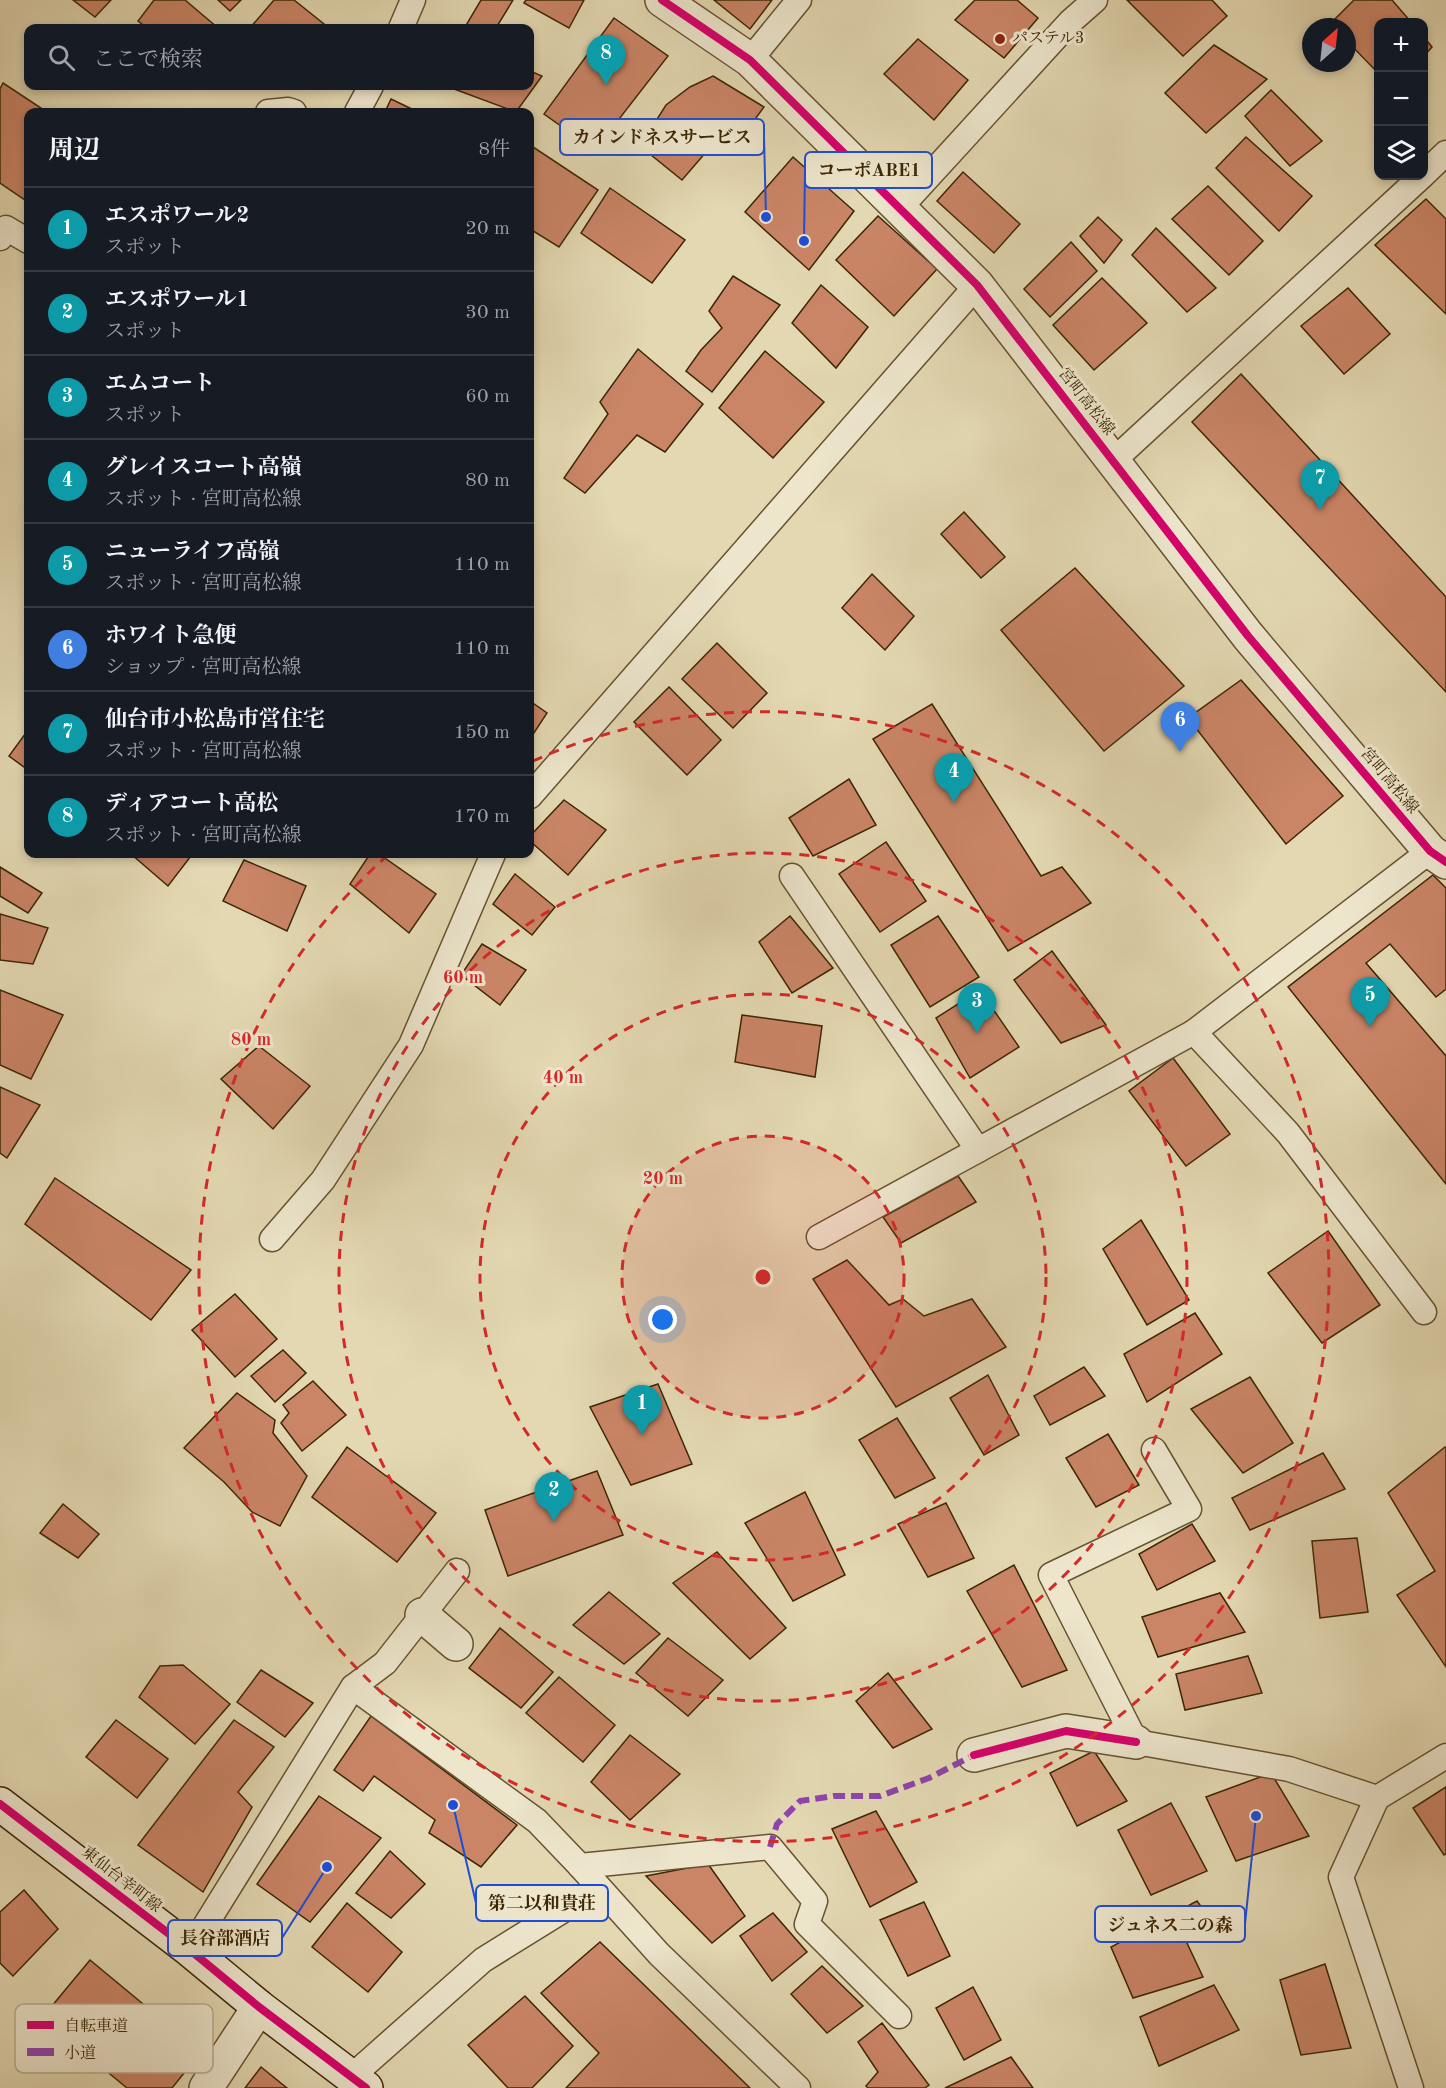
<!DOCTYPE html>
<html lang="ja">
<head>
<meta charset="utf-8">
<style>
	body { margin:0; font-family:"Old Standard TT","Noto Serif JP",serif; background:#242831; color:#f1f3f6 }
	.controls { position:absolute; right:18px; top:18px; display:grid; overflow:hidden; border-radius:12px; box-shadow:0 3px 9px #0003 }
	.controls button { width:54px; height:54px; display:grid; place-items:center; padding:0; border:0; border-bottom:2px solid #363941; background:#171b24; color:#f1f3f6; font:30px sans-serif }
	.compass { position:absolute; left:1302px; top:18px; width:54px; height:54px; border-radius:50%; background:#171b24; box-shadow:0 3px 9px #0003; rotate:27deg }
	.you { position:absolute; left:663px; top:1320px; width:21px; height:21px; margin:-15px; border:4px solid #fff; border-radius:50%; background:#1a73e8; box-shadow:0 0 0 9px #1a73e833 }
	.badge { display:grid; place-items:center; width:39px; height:39px; border-radius:50%; background:#b45309; color:#fff; font-size:20px; font-weight:700 }
	.pin { position:absolute; translate:-50% -50px; filter:drop-shadow(0 2px 3px #0008) }
	.pin::after { content:''; position:absolute; top:32px; width:21px; height:18px; background:inherit; clip-path:polygon(0 0,100% 0,50% 100%) }
	.list { margin:0; padding:0; list-style:none }
	h2 { display:flex; justify-content:space-between; align-items:center; height:78px; margin:0; padding:0 24px; font-size:26px }
	h2 small { font-size:20px; font-weight:400; color:#9ea1a6 }
	.list li { display:grid; grid-template-columns:39px 1fr auto; gap:18px; align-items:center; box-sizing:border-box; height:84px; padding:0 24px; border-top:2px solid #363941 }
	.list b { display:block; font-size:22px; white-space:nowrap }
	.list p { margin:0; font-size:20px; white-space:nowrap; color:#9ea1a6 }
	.list em { font-size:20px; font-style:normal; color:#9ea1a6 }
	.icon { flex:none; width:33px; height:33px; fill:none; stroke:currentColor; stroke-width:2; stroke-linecap:round; stroke-linejoin:round }
	.map { position:relative; flex:none; width:1446px; height:2088px; overflow:hidden }
	.search { position:absolute; background:#171b24; box-shadow:0 3px 9px #0003; left:24px; top:24px; width:510px; height:66px; display:flex; align-items:center; gap:15px; box-sizing:border-box; padding:0 21px; border-radius:12px; color:#9ea1a6; font-size:22px }
	.panel { position:absolute; background:#171b24; box-shadow:0 3px 9px #0003; left:24px; top:108px; width:510px; height:750px; border-radius:12px }
	.map>svg:first-child { display:block }
	.building { fill:#ca8567; stroke:#3d2603; stroke-width:1.5 }
	.lines { fill:none; stroke-linecap:round; stroke-linejoin:round }
	.lane-casing { stroke:#66522f; stroke-width:27 }
	.street-casing { stroke:#66522f; stroke-width:36 }
	.secondary-casing { stroke:#3d2603; stroke-width:36 }
	.lane { stroke:#ede6cd; stroke-width:24 }
	.street { stroke:#ede6cd; stroke-width:33 }
	.secondary { stroke:#ede6cd; stroke-width:33 }
	.quiet { stroke:#8e44ad; stroke-width:6; stroke-dasharray:12 6; stroke-linecap:butt }
	.cycleway-casing { stroke:#ede6cd; stroke-width:11 }
	.cycleway { stroke:#d6006c; stroke-width:8 }
	.ring { fill:none; stroke:#d62828; stroke-width:3; stroke-dasharray:10 8 }
	.poi-dot { fill:#8f2418; stroke:#ede6cd; stroke-width:2 }
	.labels { text-anchor:middle; dominant-baseline:central; stroke-width:6; stroke-linejoin:round; paint-order:stroke }
	.poi-label { font-size:16px; fill:#3d2603; stroke:#ede6cd; text-anchor:start }
	.street-label { font-size:16px; fill:#3d2603; stroke:#ede6cd }
	.key { fill:#ede6cd; stroke:#b8ac90; stroke-width:1.5 }
	.key-label { font-size:16px; fill:#3d2603 }
	.centre { fill:#d62828; stroke:#ede6cd; stroke-width:3 }
	.ring-label { font-size:18px; text-anchor:middle; font-weight:bold; fill:#d62828; stroke:#ede6cd; stroke-width:6; stroke-linejoin:round; paint-order:stroke }
	.leader { fill:none; stroke:#1d4ed8; stroke-width:2 }
	.callout-dot { fill:#1d4ed8; stroke:#ede6cd; stroke-width:2 }
	.callout { fill:#ede6cd; stroke:#1d4ed8; stroke-width:2 }
	.callout-label { font-size:18px; text-anchor:middle; font-weight:bold; fill:#3d2603 }
</style>
</head>
<body>
<div class="map">
<svg width="1446" height="2088" viewBox="0 0 1446 2088">
	<rect width="100%" height="100%" fill="#e3d8b2"/>
	<filter id="stains"><feTurbulence type="fractalNoise" baseFrequency=".00333" numOctaves="4"/><feColorMatrix values="0 0 0 0 .2 0 0 0 0 .09 0 0 0 0 .02 0 0 0 .5 -.17"/></filter>
	<radialGradient id="worn" r=".72"><stop offset=".6" stop-color="#630" stop-opacity="0"/><stop offset="1" stop-color="#630" stop-opacity=".3"/></radialGradient>
	<g class="building">
		<path d="M73 0H111L95 17Z"/>
		<path d="M154 0H185L218 28H147L138 21Z"/>
		<path d="M218 0H241L230 11Z"/>
		<path d="M274 0H294L329 28H250Z"/>
		<path d="M481 0H513L496 28 465 27Z"/>
		<path d="M526 0H584L569 28 524 3Z"/>
		<path d="M714 0H772L750 29Z"/>
		<path d="M975 0H1017L1038 18 1004 58 955 20Z"/>
		<path d="M1127 0H1212L1227 16 1183 56Z"/>
		<path d="M1354 0H1392L1411 22H1378V73L1347 41V27H1334L1330 24Z"/>
		<path d="M614 18 668 56 595 150 544 114Z"/>
		<path d="M1424 37 1432 47 1424 56Z"/>
		<path d="M918 39 968 80 934 120 884 74Z"/>
		<path d="M1214 45 1267 79 1206 133 1165 93Z"/>
		<path d="M530 71 542 76 516 112 446 86H530Z"/>
		<path d="M713 76 764 107 730 153 713 144 682 180 640 146 666 105 690 87Z"/>
		<path d="M3 83 47 112H28V202L0 183V89Z"/>
		<path d="M1271 90 1322 141 1290 166 1245 116Z"/>
		<path d="M391 99 418 112H385Z"/>
		<path d="M1246 137 1312 196 1279 231 1216 168Z"/>
		<path d="M530 145 598 190 559 247 530 229Z"/>
		<path d="M793 157 854 211 809 270 745 212Z"/>
		<path d="M963 172 1020 224 994 253 937 201Z"/>
		<path d="M1208 186 1263 241 1229 275 1172 219Z"/>
		<path d="M610 188 685 240 652 283 581 233Z"/>
		<path d="M1426 199 1446 219V314L1375 245Z"/>
		<path d="M878 216 937 269 894 316 836 260Z"/>
		<path d="M1098 217 1122 240 1104 263 1080 236Z"/>
		<path d="M1156 228 1216 288 1187 312 1132 255Z"/>
		<path d="M1071 242 1097 271 1050 317 1024 289Z"/>
		<path d="M733 276 780 305 712 392 686 371 701 350 722 328 709 311Z"/>
		<path d="M1102 278 1147 323 1094 370 1053 325Z"/>
		<path d="M821 285 868 327 836 368 792 323Z"/>
		<path d="M1348 288 1390 334 1344 374 1301 326Z"/>
		<path d="M638 349 703 404 665 452 637 435 585 493 564 478 608 414 600 402Z"/>
		<path d="M765 351 824 402 773 458 719 408Z"/>
		<path d="M1241 374 1446 597V692L1192 422Z"/>
		<path d="M964 512 1005 557 981 578 941 534Z"/>
		<path d="M1075 568 1184 686 1104 751 1001 630Z"/>
		<path d="M872 574 914 616 885 650 842 608Z"/>
		<path d="M717 643 767 693 733 728 682 679Z"/>
		<path d="M1241 680 1343 796 1286 844 1188 718Z"/>
		<path d="M669 687 721 740 687 775 634 722Z"/>
		<path d="M530 701 547 713 530 739Z"/>
		<path d="M932 704 1041 876 1062 867 1091 903 1008 951 873 739Z"/>
		<path d="M28 730V770L9 756Z"/>
		<path d="M849 779 876 825 813 856 789 818Z"/>
		<path d="M564 800 606 830 568 875 530 841V836Z"/>
		<path d="M886 842 926 901 880 932 839 874Z"/>
		<path d="M131 854H188L191 856 168 886Z"/>
		<path d="M370 854H379L436 894 409 933 350 884Z"/>
		<path d="M244 860 306 886 287 931 223 901Z"/>
		<path d="M0 867 42 893 28 913 0 896Z"/>
		<path d="M515 874 555 907 532 935 493 904Z"/>
		<path d="M1433 875 1446 888V989L1436 997 1390 944 1366 963 1446 1056V1184L1288 987Z"/>
		<path d="M0 914 48 928 33 964 0 960Z"/>
		<path d="M790 916 833 968 792 993 759 942Z"/>
		<path d="M938 916 979 977 930 1007 891 945Z"/>
		<path d="M482 944 526 970 500 1005 461 975Z"/>
		<path d="M1052 951 1106 1025 1061 1043 1014 980Z"/>
		<path d="M0 990 63 1015 31 1079 0 1065Z"/>
		<path d="M980 990 1019 1047 970 1078 936 1018Z"/>
		<path d="M742 1015 822 1026 815 1077 735 1062Z"/>
		<path d="M259 1046 310 1086 273 1129 221 1079Z"/>
		<path d="M1173 1058 1230 1134 1186 1166 1129 1091Z"/>
		<path d="M0 1087 40 1105 7 1158 0 1153Z"/>
		<path d="M958 1176 976 1202 901 1243 883 1217Z"/>
		<path d="M55 1178 191 1270 151 1320 25 1224Z"/>
		<path d="M1141 1220 1189 1300 1147 1325 1103 1249Z"/>
		<path d="M1328 1231 1380 1305 1322 1343 1268 1273Z"/>
		<path d="M847 1260 889 1305 903 1299 924 1316 972 1299 1006 1347 896 1407 813 1279Z"/>
		<path d="M235 1294 277 1339 235 1377 192 1330Z"/>
		<path d="M1195 1313 1222 1354 1147 1402 1124 1354Z"/>
		<path d="M283 1350 306 1373 275 1402 251 1376Z"/>
		<path d="M1084 1367 1105 1396 1050 1425 1034 1396Z"/>
		<path d="M988 1375 1019 1435 984 1455 950 1398Z"/>
		<path d="M1250 1377 1293 1443 1243 1473 1191 1409Z"/>
		<path d="M313 1381 346 1415 302 1451 281 1423 289 1413 283 1405Z"/>
		<path d="M658 1384 692 1464 631 1485 590 1407Z"/>
		<path d="M237 1393 275 1420 273 1433 307 1476 280 1526 252 1512 224 1482 184 1448Z"/>
		<path d="M897 1418 935 1478 895 1498 859 1440Z"/>
		<path d="M1108 1434 1139 1485 1096 1507 1066 1458Z"/>
		<path d="M347 1447 436 1513 397 1562 312 1497Z"/>
		<path d="M1445 1447 1446 1448V1667L1397 1595 1435 1571 1388 1493Z"/>
		<path d="M1323 1453 1345 1489 1250 1530 1232 1498Z"/>
		<path d="M597 1471 623 1535 508 1576 485 1510Z"/>
		<path d="M805 1492 845 1575 793 1601 745 1523Z"/>
		<path d="M946 1503 974 1558 928 1577 898 1524Z"/>
		<path d="M63 1504 99 1534 78 1558 40 1533Z"/>
		<path d="M1192 1524 1215 1561 1157 1590 1139 1554Z"/>
		<path d="M1357 1538 1368 1612 1320 1618 1312 1541Z"/>
		<path d="M717 1552 786 1628 750 1659 673 1583Z"/>
		<path d="M1014 1565 1067 1670 1022 1687 967 1591Z"/>
		<path d="M609 1592 660 1634 624 1664 573 1625Z"/>
		<path d="M1220 1593 1245 1632 1158 1657 1142 1617Z"/>
		<path d="M500 1628 553 1672 521 1708 469 1668Z"/>
		<path d="M668 1638 723 1680 688 1716 636 1673Z"/>
		<path d="M1248 1656 1262 1693 1185 1710 1176 1674Z"/>
		<path d="M183 1665 230 1704 195 1744 139 1697 160 1666Z"/>
		<path d="M261 1670 313 1703 285 1737 237 1702Z"/>
		<path d="M888 1673 932 1729 893 1748 856 1701Z"/>
		<path d="M559 1677 615 1725 583 1762 526 1713Z"/>
		<path d="M371 1716 517 1825 481 1867 429 1833 435 1820 374 1776 363 1791 334 1770Z"/>
		<path d="M116 1720 168 1759 137 1798 86 1757Z"/>
		<path d="M234 1720 274 1747 238 1792 252 1807 203 1892 138 1845Z"/>
		<path d="M630 1735 680 1774 630 1820 591 1782Z"/>
		<path d="M1094 1751 1127 1801 1077 1826 1050 1773Z"/>
		<path d="M1271 1773 1309 1836 1236 1861 1206 1797Z"/>
		<path d="M1446 1787V1854L1444 1855 1413 1808Z"/>
		<path d="M319 1796 381 1838 310 1922 257 1884Z"/>
		<path d="M1171 1803 1207 1871 1151 1895 1118 1830Z"/>
		<path d="M876 1811 917 1882 870 1907 832 1829Z"/>
		<path d="M390 1851 425 1884 391 1918 356 1893Z"/>
		<path d="M708 1864 745 1916 712 1943 646 1876Z"/>
		<path d="M24 1890 58 1929 13 1976 0 1963V1912Z"/>
		<path d="M1197 1901 1216 1927 1187 1943 1203 1977 1133 1998 1111 1947Z"/>
		<path d="M924 1902 950 1956 908 1976 880 1920Z"/>
		<path d="M347 1903 402 1952 368 1992 312 1947Z"/>
		<path d="M773 1913 807 1952 772 1981 740 1936Z"/>
		<path d="M600 1942 750 2088H566L599 2053 541 1993Z"/>
		<path d="M90 1960 201 2052 172 2088H127L42 2018Z"/>
		<path d="M1325 1964 1351 2048 1301 2055 1280 1980Z"/>
		<path d="M822 1966 863 2006 827 2033 791 1994Z"/>
		<path d="M1214 1985 1239 2030 1159 2066 1140 2017Z"/>
		<path d="M973 1987 1001 2040 964 2060 936 2008Z"/>
		<path d="M525 1996 573 2046 532 2088H508L468 2045Z"/>
		<path d="M882 2023 929 2085 925 2088H868L866 2086 878 2072 858 2042Z"/>
		<path d="M1011 2057 1033 2088H945Z"/>
		<path d="M261 2067 287 2088H245Z"/>
	</g>
	<g class="lines">
		<defs>
			<g id="lane">
				<path d="M401 28 413 0"/>
				<path d="M750 60 799 0"/>
				<path d="M268 112 288 110 294 112"/>
				<path d="M357 112 371 86"/>
				<path d="M1424 174 1446 153"/>
				<path d="M899 209 1070 22 1095 0"/>
				<path d="M0 238 6 228 28 241"/>
				<path d="M1114 460 1422 176"/>
				<path d="M530 796 977 285"/>
				<path d="M792 876 978 1150"/>
				<path d="M1194 1032 1288 1133 1424 1312"/>
				<path d="M819 1237 1194 1032 1430 851"/>
				<path d="M272 1239 323 1180 411 1045 493 854"/>
				<path d="M1154 1450 1189 1509 1051 1575 1136 1742 1289 1769 1377 1798"/>
				<path d="M353 1687 537 1821 580 1866 659 1954 798 2088"/>
				<path d="M580 1866 770 1847 815 1901 807 1924 899 2016"/>
				<path d="M190 1950 353 1687 385 1663 457 1571"/>
				<path d="M351 2077 483 1960 599 1888"/>
				<path d="M1411 2088 1341 1877 1377 1798 1446 1756"/>
			</g>
			<g id="street">
				<path d="M662 0 750 60 977 285 1248 636 1430 851 1446 862"/>
				<path d="M422 1615 456 1644"/>
				<path d="M974 1755 1066 1731 1136 1742"/>
				<path d="M206 2088 259 2007"/>
			</g>
			<path id="secondary" d="M0 1804 190 1950 259 2007 366 2088"/>
		</defs>
		<use href="#lane" class="lane-casing"/>
		<use href="#street" class="street-casing"/>
		<use href="#secondary" class="secondary-casing"/>
		<use href="#lane" class="lane"/>
		<use href="#street" class="street"/>
		<use href="#secondary" class="secondary"/>
		<path class="quiet" d="M770 1847 777 1824 800 1801 834 1796H880L929 1778 974 1755"/>
		<defs>
			<g id="cycleway">
				<path d="M662 0 750 60 977 285 1248 636 1430 851 1446 862"/>
				<path d="M974 1755 1066 1731 1136 1742"/>
				<path d="M0 1804 190 1950 259 2007 366 2088"/>
			</g>
		</defs>
		<use href="#cycleway" class="cycleway-casing"/>
		<use href="#cycleway" class="cycleway"/>
	</g>
	<circle cx="763" cy="1277" r="141" fill="#d62828" fill-opacity=".12"/>
	<g class="ring">
		<circle cx="763" cy="1277" r="141"/>
		<circle cx="763" cy="1277" r="283"/>
		<circle cx="763" cy="1277" r="424"/>
		<path d="M533 761A565 565 0 1 1 389 854"/>
	</g>
	<circle class="poi-dot" cx="1000" cy="39" r="6"/>
	<g class="labels">
		<g class="poi-label">
			<text x="1012" y="39">パステル3</text>
		</g>
		<g class="street-label">
			<text transform="translate(1086 402) rotate(52)">宮町高松線</text>
			<text transform="translate(1389 781) rotate(50)">宮町高松線</text>
			<text transform="translate(121 1880) rotate(38)">東仙台幸町線</text>
		</g>
	</g>
	<rect x="15" y="2004" width="198" height="69" rx="9" class="key"/>
	<rect x="27" y="2021" width="27" height="8" fill="#d6006c"/>
	<rect x="27" y="2048" width="27" height="8" fill="#8e44ad"/>
	<g class="key-label">
		<text x="64" y="2031">自転車道</text>
		<text x="64" y="2058">小道</text>
	</g>
	<circle cx="763" cy="1277" r="9" class="centre"/>
	<g class="ring-label">
		<text x="463" y="983">60 m</text>
		<text x="251" y="1045">80 m</text>
		<text x="563" y="1083">40 m</text>
		<text x="663" y="1184">20 m</text>
	</g>
	<path class="leader" d="M766 217L764 137M804 241L805 170M453 1805L476 1903M1256 1816L1245 1924M327 1867L282 1938"/>
	<g class="callout-dot">
		<circle cx="766" cy="217" r="6"/>
		<circle cx="804" cy="241" r="6"/>
		<circle cx="453" cy="1805" r="6"/>
		<circle cx="1256" cy="1816" r="6"/>
		<circle cx="327" cy="1867" r="6"/>
	</g>
	<g class="callout">
		<rect x="560" y="119" width="204" height="36" rx="6"/>
		<rect x="805" y="152" width="127" height="36" rx="6"/>
		<rect x="476" y="1885" width="132" height="36" rx="6"/>
		<rect x="1095" y="1906" width="150" height="36" rx="6"/>
		<rect x="168" y="1920" width="114" height="36" rx="6"/>
	</g>
	<g class="callout-label">
		<text x="662" y="143">カインドネスサービス</text>
		<text x="869" y="176">コーポABE1</text>
		<text x="542" y="1909">第二以和貴荘</text>
		<text x="1170" y="1931">ジュネス二の森</text>
		<text x="225" y="1944">長谷部酒店</text>
	</g>
	<rect width="100%" height="100%" filter="url(#stains)"/>
	<rect width="100%" height="100%" fill="url(#worn)"/>
</svg>
<div class="controls">
<button>+</button>
<button>−</button>
<button><svg class="icon" aria-label="layers" viewBox="0 0 24 24"><path d="M12 4l9 5-9 5-9-5zM3 14l9 5 9-5"/></svg></button>
</div>
<svg class="compass" viewBox="-18 -18 36 36"><path d="M0-13l5 13h-10z" fill="#e53935"/><path d="M0 13l5-13h-10z" fill="#9ea1a6"/></svg>
<div class="you"></div>
<div class="pin badge" style="left:642px;top:1435px;background:#0f9aa8">1</div>
<div class="pin badge" style="left:554px;top:1522px;background:#0f9aa8">2</div>
<div class="pin badge" style="left:977px;top:1033px;background:#0f9aa8">3</div>
<div class="pin badge" style="left:954px;top:803px;background:#0f9aa8">4</div>
<div class="pin badge" style="left:1370px;top:1027px;background:#0f9aa8">5</div>
<div class="pin badge" style="left:1180px;top:752px;background:#3f7fe0">6</div>
<div class="pin badge" style="left:1320px;top:510px;background:#0f9aa8">7</div>
<div class="pin badge" style="left:606px;top:85px;background:#0f9aa8">8</div>
<div class="search"><svg class="icon" aria-label="search" viewBox="0 0 24 24"><circle cx="10" cy="10" r="6"/><path d="M15 15l6 6"/></svg>ここで検索</div>
<section class="panel">
<h2>周辺<small>8件</small></h2>
<ul class="list">
<li><span class="badge" style="background:#0f9aa8">1</span><div><b>エスポワール2</b><p>スポット</p></div><em>20 m</em></li>
<li><span class="badge" style="background:#0f9aa8">2</span><div><b>エスポワール1</b><p>スポット</p></div><em>30 m</em></li>
<li><span class="badge" style="background:#0f9aa8">3</span><div><b>エムコート</b><p>スポット</p></div><em>60 m</em></li>
<li><span class="badge" style="background:#0f9aa8">4</span><div><b>グレイスコート高嶺</b><p>スポット · 宮町高松線</p></div><em>80 m</em></li>
<li><span class="badge" style="background:#0f9aa8">5</span><div><b>ニューライフ高嶺</b><p>スポット · 宮町高松線</p></div><em>110 m</em></li>
<li><span class="badge" style="background:#3f7fe0">6</span><div><b>ホワイト急便</b><p>ショップ · 宮町高松線</p></div><em>110 m</em></li>
<li><span class="badge" style="background:#0f9aa8">7</span><div><b>仙台市小松島市営住宅</b><p>スポット · 宮町高松線</p></div><em>150 m</em></li>
<li><span class="badge" style="background:#0f9aa8">8</span><div><b>ディアコート高松</b><p>スポット · 宮町高松線</p></div><em>170 m</em></li>
</ul>
</section>
</div>
</body>
</html>
